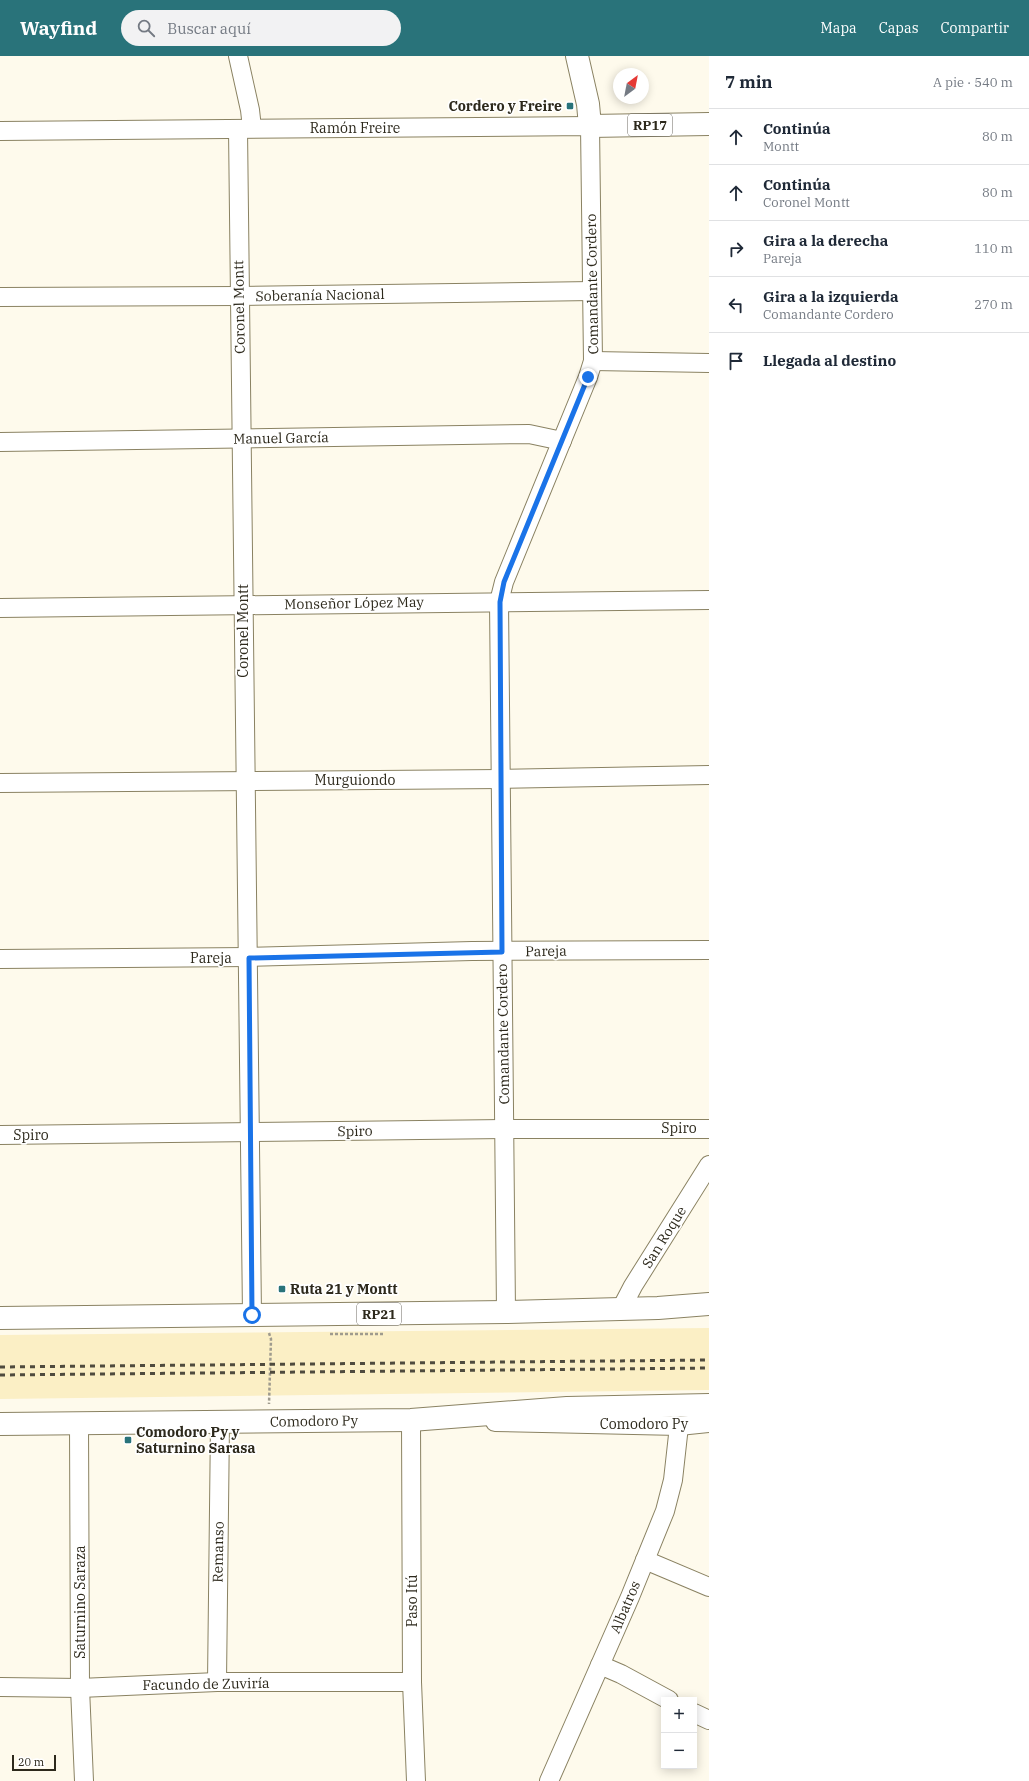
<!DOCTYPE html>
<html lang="es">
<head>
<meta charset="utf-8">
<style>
	body { margin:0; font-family:"IBM Plex Serif",serif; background:#f2f2f3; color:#1f2937 }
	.controls { position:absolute; right:12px; bottom:12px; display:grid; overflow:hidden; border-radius:0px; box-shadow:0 2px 10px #0003 }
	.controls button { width:36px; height:36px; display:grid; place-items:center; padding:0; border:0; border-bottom:1px solid #e0e1e3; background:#fff; color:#1f2937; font:20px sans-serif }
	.compass { position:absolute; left:613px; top:12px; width:36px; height:36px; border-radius:50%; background:#fff; box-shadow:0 2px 10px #0003; rotate:32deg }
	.scale { position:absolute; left:12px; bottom:10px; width:44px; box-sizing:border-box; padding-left:4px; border:2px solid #2d291c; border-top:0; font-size:11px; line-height:14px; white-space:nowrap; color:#2d291c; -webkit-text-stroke:3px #fff; paint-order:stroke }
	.stop { position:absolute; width:12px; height:12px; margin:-9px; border:3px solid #1a73e8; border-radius:50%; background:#fff }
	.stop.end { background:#1a73e8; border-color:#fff; box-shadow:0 1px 4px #0008 }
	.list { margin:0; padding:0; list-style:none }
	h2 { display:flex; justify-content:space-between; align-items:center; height:52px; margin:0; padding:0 16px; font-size:17px }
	h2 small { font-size:13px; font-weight:400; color:#747a83 }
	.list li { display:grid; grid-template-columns:26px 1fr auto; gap:12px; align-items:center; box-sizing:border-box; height:56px; padding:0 16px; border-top:1px solid #e0e1e3 }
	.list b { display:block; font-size:15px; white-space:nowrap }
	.list p { margin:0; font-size:13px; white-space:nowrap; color:#747a83 }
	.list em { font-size:13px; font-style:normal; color:#747a83 }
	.icon { flex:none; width:22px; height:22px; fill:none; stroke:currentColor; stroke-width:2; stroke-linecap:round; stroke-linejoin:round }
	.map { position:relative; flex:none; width:709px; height:1725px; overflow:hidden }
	header { display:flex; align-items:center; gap:24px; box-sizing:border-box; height:56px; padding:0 20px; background:#29737a; color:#fff }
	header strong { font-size:19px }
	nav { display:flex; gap:22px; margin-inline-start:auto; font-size:14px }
	.search { width:280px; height:36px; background:#f2f2f3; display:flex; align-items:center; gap:10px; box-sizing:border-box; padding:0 14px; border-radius:22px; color:#747a83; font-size:15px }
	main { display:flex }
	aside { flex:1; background:#fff }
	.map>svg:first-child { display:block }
	.built { fill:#fbefc5 }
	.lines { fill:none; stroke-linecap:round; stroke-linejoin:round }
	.street-casing { stroke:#8a8262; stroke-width:20 }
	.secondary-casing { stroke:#8a8262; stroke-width:24 }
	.primary-casing { stroke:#8a8262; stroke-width:24 }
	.path { stroke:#9f9b8e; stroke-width:2.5; stroke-dasharray:3 2; stroke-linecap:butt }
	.street { stroke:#fff; stroke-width:18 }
	.secondary { stroke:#fff; stroke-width:22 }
	.primary { stroke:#fff; stroke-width:22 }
	.rail { stroke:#4f4b3e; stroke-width:3; stroke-dasharray:5 5; stroke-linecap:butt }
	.route { stroke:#1a73e8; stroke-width:5 }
	.poi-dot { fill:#29737a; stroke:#fff; stroke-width:1.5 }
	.labels { text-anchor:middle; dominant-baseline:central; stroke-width:3.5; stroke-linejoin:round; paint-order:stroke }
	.shield { fill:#fff; stroke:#6c6960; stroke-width:1 }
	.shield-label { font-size:13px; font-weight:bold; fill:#2d291c }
	.poi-label { font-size:14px; font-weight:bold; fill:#2d291c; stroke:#fff; text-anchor:start }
	.street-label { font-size:14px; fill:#2d291c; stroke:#fff }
</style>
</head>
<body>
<header>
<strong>Wayfind</strong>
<div class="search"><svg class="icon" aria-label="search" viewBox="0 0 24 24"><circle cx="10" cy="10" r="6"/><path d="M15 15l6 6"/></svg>Buscar aquí</div>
<nav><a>Mapa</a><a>Capas</a><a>Compartir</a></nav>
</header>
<main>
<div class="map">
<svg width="709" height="1725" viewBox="0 0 709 1725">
	<rect width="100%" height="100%" fill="#fefaec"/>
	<path class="built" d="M709 1272V1334L0 1343V1279Z"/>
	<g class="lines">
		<defs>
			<g id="street">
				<path d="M238 0 250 54 252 72"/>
				<path d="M238 73 252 1259"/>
				<path d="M0 75 590 70 593 305 588 321 504 526 499 546 506 1256"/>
				<path d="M0 241 239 240 592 235"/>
				<path d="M593 305 709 307"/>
				<path d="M0 386 529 378 562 385"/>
				<path d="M0 552 709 544"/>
				<path d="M0 727 501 723 709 719"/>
				<path d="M0 903 249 901 472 895 709 894"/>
				<path d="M0 1079 504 1073H709"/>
				<path d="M621 1253 633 1230 709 1109"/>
				<path d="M495 1366 679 1370 709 1367"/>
				<path d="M79 1367 80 1632 84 1725"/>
				<path d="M645 1504 709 1531"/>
				<path d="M600 1609 621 1618 669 1644"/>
				<path d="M217 1626 220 1367"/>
				<path d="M0 1631 80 1632 217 1626H412"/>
				<path d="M694 1657 709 1664"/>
				<path d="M416 1725 412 1626 411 1364H425"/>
				<path d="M549 1725 630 1541 665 1455 673 1424 679 1370"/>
			</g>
			<path id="secondary" d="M0 1368 411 1364 567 1352 709 1349"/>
			<g id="primary">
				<path d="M577 0 588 48 590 70 709 68"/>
				<path d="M0 1262 506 1256 658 1252 709 1248"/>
			</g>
		</defs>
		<use href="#street" class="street-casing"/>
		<use href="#secondary" class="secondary-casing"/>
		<use href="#primary" class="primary-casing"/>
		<g class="path">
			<path d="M269 1277 271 1283 269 1348"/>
			<path d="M330 1278H384"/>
		</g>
		<use href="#street" class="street"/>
		<use href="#secondary" class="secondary"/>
		<use href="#primary" class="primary"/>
		<g class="rail">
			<path d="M0 1311 709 1304"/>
			<path d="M0 1319 709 1312"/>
		</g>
	</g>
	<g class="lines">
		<path class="route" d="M252 1259 249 902 502 896 500 546 504 526 588 321"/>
	</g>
	<g class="poi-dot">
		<rect x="566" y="46" width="8" height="8" rx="2"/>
		<rect x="278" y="1229" width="8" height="8" rx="2"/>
		<rect x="124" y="1380" width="8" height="8" rx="2"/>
	</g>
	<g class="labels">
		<g class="shield">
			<rect x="628" y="58" width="44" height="22" rx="3"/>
			<rect x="357" y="1247" width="44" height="22" rx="3"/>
		</g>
		<g class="shield-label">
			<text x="650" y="69">RP17</text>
			<text x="379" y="1258">RP21</text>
		</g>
		<g class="poi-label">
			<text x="562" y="50" text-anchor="end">Cordero y Freire</text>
			<text x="290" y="1233">Ruta 21 y Montt</text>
			<text x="136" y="1376">Comodoro Py y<tspan x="136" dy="16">Saturnino Sarasa</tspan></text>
		</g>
		<g class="street-label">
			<text x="355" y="72">Ramón Freire</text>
			<text transform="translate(592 228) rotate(-91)">Comandante Cordero</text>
			<text transform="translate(320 239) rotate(-1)">Soberanía Nacional</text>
			<text transform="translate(239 251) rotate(-91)">Coronel Montt</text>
			<text transform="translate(281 382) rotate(-1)">Manuel García</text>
			<text transform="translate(354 547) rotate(-1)">Monseñor López May</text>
			<text transform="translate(243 575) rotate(-90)">Coronel Montt</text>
			<text x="355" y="724">Murguiondo</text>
			<text transform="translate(546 895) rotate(-1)">Pareja</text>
			<text x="211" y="902">Pareja</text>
			<text transform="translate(503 978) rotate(-91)">Comandante Cordero</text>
			<text x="679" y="1072">Spiro</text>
			<text transform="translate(355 1075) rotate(-1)">Spiro</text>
			<text x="31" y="1079">Spiro</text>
			<text transform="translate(664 1181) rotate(-58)">San Roque</text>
			<text transform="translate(314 1365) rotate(-1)">Comodoro Py</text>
			<text x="644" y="1368">Comodoro Py</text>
			<text transform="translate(218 1496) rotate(-89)">Remanso</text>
			<text transform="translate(412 1545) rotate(-90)">Paso Itú</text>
			<text transform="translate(80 1546) rotate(-90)">Saturnino Saraza</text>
			<text transform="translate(625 1551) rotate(-67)">Albatros</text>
			<text transform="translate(206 1628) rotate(-1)">Facundo de Zuviría</text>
		</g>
	</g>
</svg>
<div class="controls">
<button>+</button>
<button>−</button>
</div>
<svg class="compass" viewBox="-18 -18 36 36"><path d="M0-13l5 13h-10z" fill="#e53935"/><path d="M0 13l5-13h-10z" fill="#747a83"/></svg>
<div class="scale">20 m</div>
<div class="stop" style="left:252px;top:1259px"></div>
<div class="stop end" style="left:588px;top:321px"></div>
</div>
<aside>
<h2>7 min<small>A pie · 540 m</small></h2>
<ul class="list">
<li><svg class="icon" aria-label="ahead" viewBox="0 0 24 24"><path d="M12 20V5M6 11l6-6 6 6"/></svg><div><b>Continúa</b><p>Montt</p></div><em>80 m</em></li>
<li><svg class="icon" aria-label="ahead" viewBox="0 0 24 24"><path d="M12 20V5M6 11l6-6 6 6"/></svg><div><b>Continúa</b><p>Coronel Montt</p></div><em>80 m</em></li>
<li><svg class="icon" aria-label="right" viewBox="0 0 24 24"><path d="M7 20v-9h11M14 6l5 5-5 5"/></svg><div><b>Gira a la derecha</b><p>Pareja</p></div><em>110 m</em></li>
<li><svg class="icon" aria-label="left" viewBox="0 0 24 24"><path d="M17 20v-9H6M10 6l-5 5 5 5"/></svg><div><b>Gira a la izquierda</b><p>Comandante Cordero</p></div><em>270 m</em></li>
<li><svg class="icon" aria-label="arrive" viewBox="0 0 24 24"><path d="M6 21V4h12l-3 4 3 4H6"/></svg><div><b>Llegada al destino</b></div></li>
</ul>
</aside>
</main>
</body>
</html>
